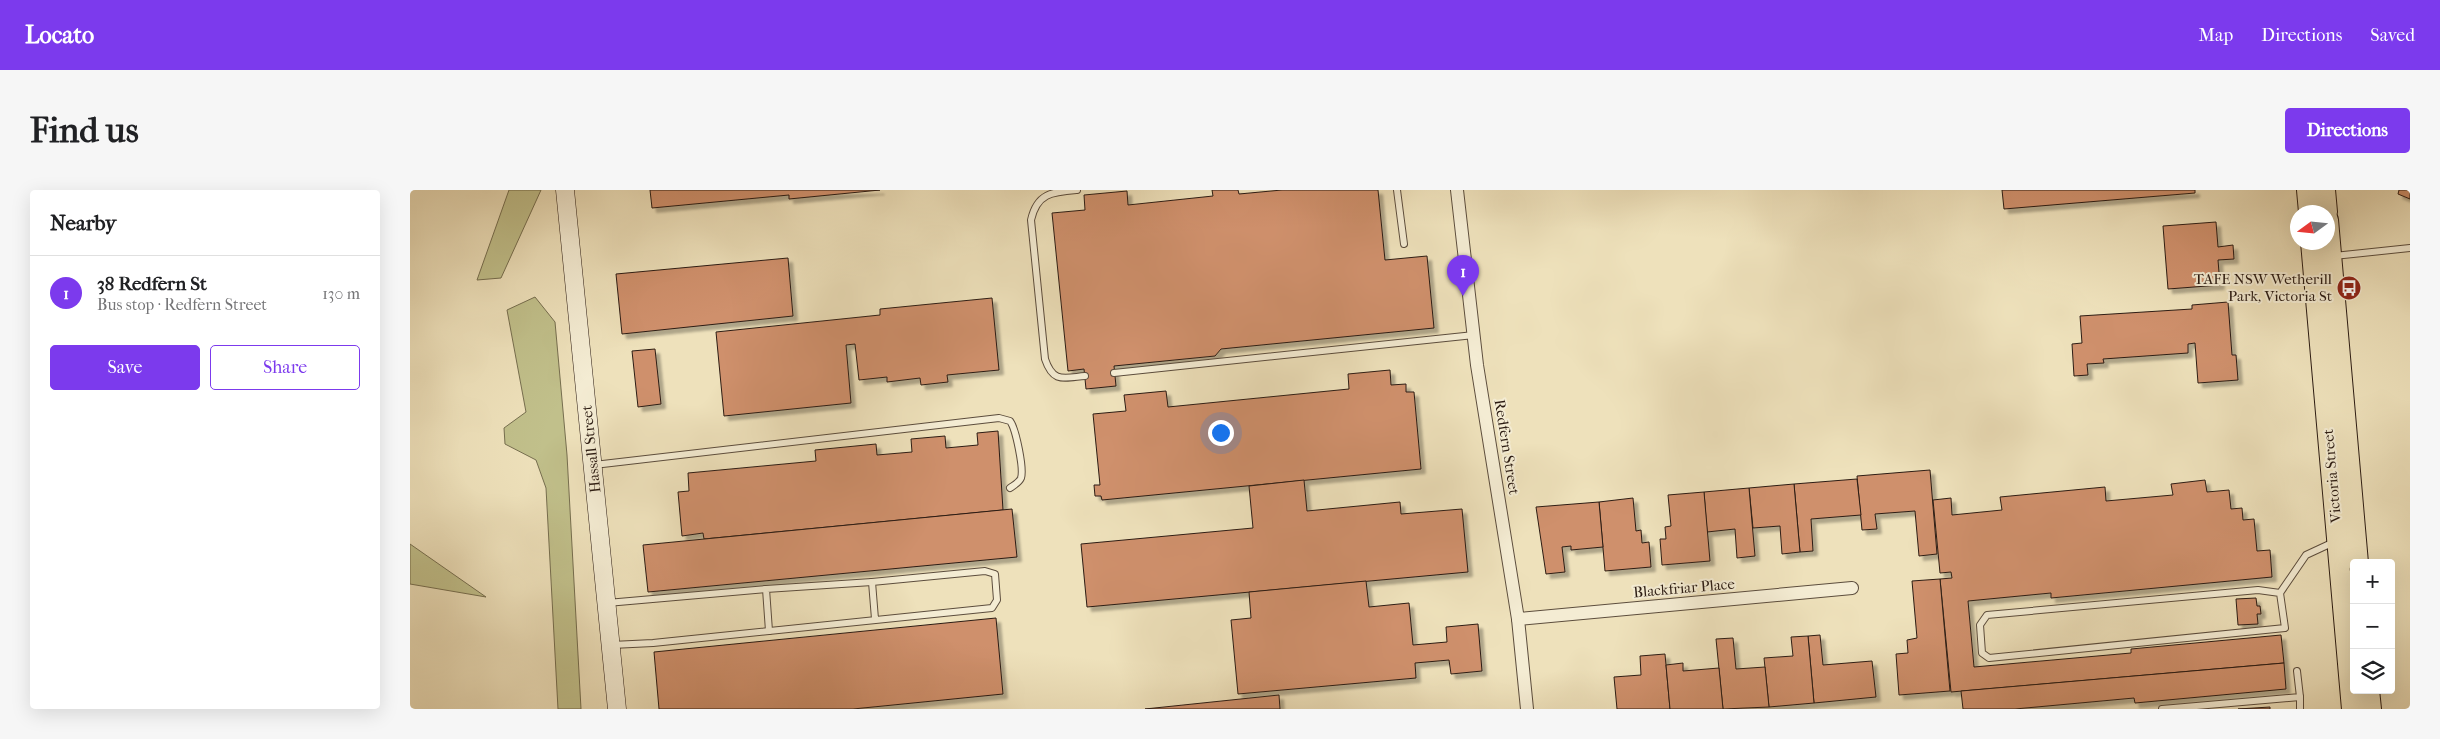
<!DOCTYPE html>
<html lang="en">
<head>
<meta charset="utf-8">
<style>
	body { margin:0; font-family:"IM FELL French Canon",serif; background:#f6f6f6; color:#202124 }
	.controls { position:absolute; right:15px; bottom:15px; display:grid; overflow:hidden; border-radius:5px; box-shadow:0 5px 20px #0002 }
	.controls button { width:45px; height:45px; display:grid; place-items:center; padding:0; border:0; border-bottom:1px solid #e0e0e0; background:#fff; color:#202124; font:25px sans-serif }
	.compass { position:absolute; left:1880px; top:15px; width:45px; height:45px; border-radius:50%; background:#fff; box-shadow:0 5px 20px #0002; rotate:255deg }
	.you { position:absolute; left:810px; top:242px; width:18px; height:18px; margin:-12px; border:4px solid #fff; border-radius:50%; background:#1a73e8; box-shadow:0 0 0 8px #1a73e833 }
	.badge { display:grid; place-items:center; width:32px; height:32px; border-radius:50%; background:#7c3aed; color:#fff; font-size:16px; font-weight:700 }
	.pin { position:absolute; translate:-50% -41px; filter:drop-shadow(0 1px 2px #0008) }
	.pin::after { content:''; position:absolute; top:26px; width:18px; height:15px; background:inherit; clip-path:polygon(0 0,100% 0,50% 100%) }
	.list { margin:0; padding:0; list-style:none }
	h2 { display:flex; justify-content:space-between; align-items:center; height:65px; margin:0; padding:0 20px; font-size:21px }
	h2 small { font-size:16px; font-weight:400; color:#757577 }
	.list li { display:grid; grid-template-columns:32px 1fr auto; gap:15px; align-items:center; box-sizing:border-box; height:75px; padding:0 20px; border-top:1px solid #e0e0e0 }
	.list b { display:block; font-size:19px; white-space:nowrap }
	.list p { margin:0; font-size:16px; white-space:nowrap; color:#757577 }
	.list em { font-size:16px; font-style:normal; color:#757577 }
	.actions { display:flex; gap:10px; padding:15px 20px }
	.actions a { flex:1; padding:11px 0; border:1px solid #7c3aed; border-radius:5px; text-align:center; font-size:18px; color:#7c3aed }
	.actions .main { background:#7c3aed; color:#fff }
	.icon { flex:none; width:28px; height:28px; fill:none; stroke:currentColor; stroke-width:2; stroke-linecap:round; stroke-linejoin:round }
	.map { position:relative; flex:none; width:2000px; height:519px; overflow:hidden; border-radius:5px }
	header { display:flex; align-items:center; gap:30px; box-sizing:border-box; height:70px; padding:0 25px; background:#7c3aed; color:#fff }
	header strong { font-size:24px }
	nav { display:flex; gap:28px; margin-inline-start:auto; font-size:18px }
	.intro { display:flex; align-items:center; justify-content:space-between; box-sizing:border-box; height:120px; padding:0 30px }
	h1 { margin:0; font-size:35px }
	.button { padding:12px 22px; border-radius:5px; background:#7c3aed; color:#fff; font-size:18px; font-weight:700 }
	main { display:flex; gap:30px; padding:0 30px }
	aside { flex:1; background:#fff; border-radius:5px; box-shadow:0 5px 20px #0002 }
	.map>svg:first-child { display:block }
	.green { fill:#c1c08b; stroke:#766e4f }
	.building { fill:#cf906c; stroke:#2c1c13; filter:url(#shadow) }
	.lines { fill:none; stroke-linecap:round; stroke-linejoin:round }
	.lane-casing { stroke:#5c4d3d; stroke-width:8 }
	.street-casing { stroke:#5c4d3d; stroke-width:14 }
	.secondary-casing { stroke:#2c1c13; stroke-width:19 }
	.primary-casing { stroke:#2c1c13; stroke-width:22 }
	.lane { stroke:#f4ecd3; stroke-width:6 }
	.street { stroke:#f4ecd3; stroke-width:12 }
	.secondary { stroke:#f4ecd3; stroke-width:18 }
	.primary { stroke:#eee1bb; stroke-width:20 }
	.labels { text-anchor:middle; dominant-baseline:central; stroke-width:4; stroke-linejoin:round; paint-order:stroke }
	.poi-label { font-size:15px; fill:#2c1c13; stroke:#f4ecd3; text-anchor:end }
	.street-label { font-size:15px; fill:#2c1c13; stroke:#f4ecd3 }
</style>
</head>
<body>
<header>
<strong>Locato</strong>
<nav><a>Map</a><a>Directions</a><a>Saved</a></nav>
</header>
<div class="intro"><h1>Find us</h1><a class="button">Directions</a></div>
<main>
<aside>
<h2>Nearby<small></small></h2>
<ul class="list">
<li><span class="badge">1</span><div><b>38 Redfern St</b><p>Bus stop · Redfern Street</p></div><em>130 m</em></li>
</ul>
<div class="actions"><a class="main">Save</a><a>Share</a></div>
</aside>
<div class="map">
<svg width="2000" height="519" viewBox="0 0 2000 519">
	<defs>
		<filter id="shadow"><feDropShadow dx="4.5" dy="4.5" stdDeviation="1" flood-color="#0004"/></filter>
	</defs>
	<rect width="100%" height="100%" fill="#eee1bb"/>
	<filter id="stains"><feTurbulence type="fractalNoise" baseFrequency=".004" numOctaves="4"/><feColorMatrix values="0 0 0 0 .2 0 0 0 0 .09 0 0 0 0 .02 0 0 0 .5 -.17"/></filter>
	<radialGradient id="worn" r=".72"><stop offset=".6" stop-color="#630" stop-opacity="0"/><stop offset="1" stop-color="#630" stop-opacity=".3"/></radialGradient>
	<g class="green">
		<path d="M99 0H131L91 88 67 90Z"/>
		<path d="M125 107 145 132 157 265 171 519H148L136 298 126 270 95 254 94 238 116 222 97 120Z"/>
		<path d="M0 354 76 407 0 394Z"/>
	</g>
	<g class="building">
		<path d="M240 0H470L379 9V5L242 18Z"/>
		<path d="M802 0H828L829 4 872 0H968L975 70 1017 66 1024 138 811 159 805 166 704 176 706 196 676 199 674 179 658 181 642 23 675 20 674 5 717 1 718 15 803 6Z"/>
		<path d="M1592 0H1785V3L1594 19Z"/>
		<path d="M1989 0H2000V9L1988 4Z"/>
		<path d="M1806 32 1808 57 1823 55 1824 69 1808 70 1810 95 1758 99 1753 36Z"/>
		<path d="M378 68 383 126 212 144 206 84Z"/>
		<path d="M582 108 589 180 537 185 538 192 511 195 510 188 477 192V187L449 190 445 154 436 155 441 213 314 226 306 142 470 125V119Z"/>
		<path d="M1818 112 1822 165H1826L1828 190 1788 193 1785 153 1778 154V163L1693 169 1694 173 1677 174 1678 185 1664 186 1662 154 1672 153 1670 126 1782 119V115Z"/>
		<path d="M245 159 251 214 228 217 222 161Z"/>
		<path d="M980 180 981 195 996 194V202H1004L1011 279 692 310 691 306H685L684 295H690L683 224 716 221 714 205 756 201 758 217 939 199 938 184Z"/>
		<path d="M588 241 593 320 294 349 293 343 272 346 268 302 279 301 278 283 406 271 405 260 466 254 467 265 502 262 501 249 535 246 536 258 568 255 567 243Z"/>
		<path d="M1520 280 1527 364 1509 366 1505 321 1465 324 1467 339 1452 340 1447 286Z"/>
		<path d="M1447 289 1451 325 1401 329 1403 361 1390 362 1384 294Z"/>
		<path d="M894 290 897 321 990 312 991 324 1052 319 1058 382 677 417 671 354 843 338 839 296Z"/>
		<path d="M1795 290 1797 302 1819 300 1821 319 1832 318 1833 330 1844 329 1847 361 1860 360 1862 387 1641 408V403L1558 411 1564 477 1721 463V459L1871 445 1874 473 1541 502 1530 389 1542 388 1541 382 1530 383 1523 310 1541 308 1542 325 1592 320 1590 307 1695 297 1696 311 1763 305 1761 294Z"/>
		<path d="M1384 294 1390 362 1372 364 1370 336 1343 338 1339 298Z"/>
		<path d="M1339 298 1345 366 1327 368 1325 339 1297 342 1294 302Z"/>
		<path d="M1294 302 1300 371 1252 375 1250 349H1256L1255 337 1261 336 1258 305Z"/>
		<path d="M1223 308 1226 341 1231 340 1232 353 1239 352 1241 377 1195 381 1189 312Z"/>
		<path d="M1189 312 1193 357 1161 360V356L1152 357 1155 382 1136 384 1126 317Z"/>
		<path d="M602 319 607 367 238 402 233 355Z"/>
		<path d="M1530 389 1540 501 1489 505 1486 464 1498 463 1497 450 1507 448 1502 391Z"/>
		<path d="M956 391 959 417 999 413 1003 455 1037 452 1036 437 1068 434 1072 481 1041 484 1039 470 1005 473 1006 488 828 504 821 430 841 428 839 402Z"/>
		<path d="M1846 408 1847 416H1850L1851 424H1847L1848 434 1828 435 1826 409Z"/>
		<path d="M586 428 593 504 443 519H249L244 462Z"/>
		<path d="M1410 445 1413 475 1462 471 1466 507 1404 513 1398 446Z"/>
		<path d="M1398 446 1404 513 1359 517 1354 468 1383 466 1381 447Z"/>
		<path d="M1323 448 1326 479 1355 477 1359 517 1313 519 1306 449Z"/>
		<path d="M1255 464 1260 519H1207L1204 487 1231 485 1230 466Z"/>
		<path d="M1273 473V481L1309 478 1313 519H1260L1256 475Z"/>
		<path d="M1874 473 1876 499 1725 513 1724 508 1605 519H1553L1551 501Z"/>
		<path d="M869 505 870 519H735Z"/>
		<path d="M1860 517V519H1828Z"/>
	</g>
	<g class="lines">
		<defs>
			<g id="lane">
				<path d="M667 0C642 2 627 3 621 30L635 169C643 193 653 188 675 186"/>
				<path d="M987 0 994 54"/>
				<path d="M1924 66 2000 58"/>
				<path d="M704 183 1064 145"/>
				<path d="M184 275 589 228 600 231C606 239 614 279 611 288 609 293 604 295 600 298"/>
				<path d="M1870 403 1875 438 1579 468 1572 463 1570 435 1577 425 1848 400 1870 403 1896 365 1924 352"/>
				<path d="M197 413 356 399"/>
				<path d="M359 441 356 399 462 392"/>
				<path d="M202 455 243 453 582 418 587 410 585 384 575 381 462 392 465 429"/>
				<path d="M1752 519 1890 507 1887 481"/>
				<path d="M1890 519V507"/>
			</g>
			<g id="street">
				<path d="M1047 0 1067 175 1108 429 1117 519"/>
				<path d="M1108 429 1442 398"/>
			</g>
			<path id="secondary" d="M155 0 207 519"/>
			<g id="primary">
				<path d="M1897 0 1899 22"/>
				<path d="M1915 0 1917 22"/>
				<path d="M1918 30 1948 373"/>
				<path d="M1901 52 1942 519"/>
				<path d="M1959 500 1961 519"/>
			</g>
		</defs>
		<use href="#lane" class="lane-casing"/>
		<use href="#street" class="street-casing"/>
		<use href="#secondary" class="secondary-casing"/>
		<use href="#primary" class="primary-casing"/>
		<use href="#lane" class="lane"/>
		<use href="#street" class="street"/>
		<use href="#secondary" class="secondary"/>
		<use href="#primary" class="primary"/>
	</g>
	<defs>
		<symbol id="bus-disc" viewBox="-11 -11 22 22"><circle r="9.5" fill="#8f2418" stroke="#f4ecd3"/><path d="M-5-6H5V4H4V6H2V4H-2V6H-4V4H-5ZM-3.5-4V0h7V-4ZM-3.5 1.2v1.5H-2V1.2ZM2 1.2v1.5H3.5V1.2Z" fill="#fff"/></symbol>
	</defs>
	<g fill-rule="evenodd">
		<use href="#bus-disc" x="1925" y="84" width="28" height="28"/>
	</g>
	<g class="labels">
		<g class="poi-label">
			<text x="1922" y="89">TAFE NSW Wetherill<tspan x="1922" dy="17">Park, Victoria St</tspan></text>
		</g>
		<g class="street-label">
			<text transform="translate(1097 257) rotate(81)">Redfern Street</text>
			<text transform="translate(181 259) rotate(-96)">Hassall Street</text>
			<text transform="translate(1922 286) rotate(-95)">Victoria Street</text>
			<text transform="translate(1274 398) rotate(-5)">Blackfriar Place</text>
		</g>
	</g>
	<rect width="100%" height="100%" filter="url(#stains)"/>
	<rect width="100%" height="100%" fill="url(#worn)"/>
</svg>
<div class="controls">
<button>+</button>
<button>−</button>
<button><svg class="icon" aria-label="layers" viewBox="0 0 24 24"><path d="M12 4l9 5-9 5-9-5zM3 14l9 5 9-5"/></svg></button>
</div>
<svg class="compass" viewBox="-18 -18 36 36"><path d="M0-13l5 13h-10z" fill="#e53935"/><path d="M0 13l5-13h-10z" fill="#757577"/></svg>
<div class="you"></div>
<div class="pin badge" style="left:1053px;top:106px">1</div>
</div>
</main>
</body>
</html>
